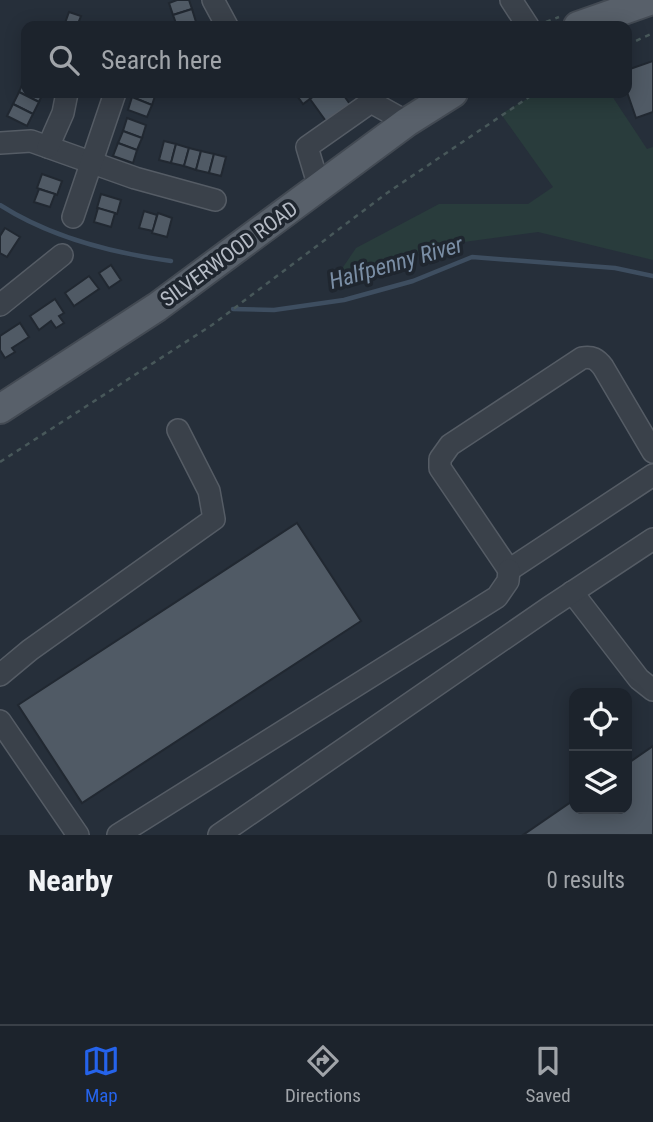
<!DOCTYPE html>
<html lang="en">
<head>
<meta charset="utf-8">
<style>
	body { margin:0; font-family:"Roboto Condensed",sans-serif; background:#252b34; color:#f1f3f6 }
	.controls { position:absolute; right:21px; bottom:21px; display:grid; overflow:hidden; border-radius:14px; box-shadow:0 4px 18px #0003 }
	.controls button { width:63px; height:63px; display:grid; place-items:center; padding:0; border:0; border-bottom:2px solid #3a4048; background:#1c232c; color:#f1f3f6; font:35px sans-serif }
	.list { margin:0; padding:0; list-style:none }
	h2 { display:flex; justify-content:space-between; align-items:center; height:91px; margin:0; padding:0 28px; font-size:30px }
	h2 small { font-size:23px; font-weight:400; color:#a0a4a9 }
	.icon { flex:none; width:38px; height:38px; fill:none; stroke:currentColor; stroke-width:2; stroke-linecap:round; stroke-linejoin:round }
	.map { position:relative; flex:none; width:653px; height:835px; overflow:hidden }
	.search { position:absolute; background:#1c232c; box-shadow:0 4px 18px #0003; left:21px; right:21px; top:21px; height:77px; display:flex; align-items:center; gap:18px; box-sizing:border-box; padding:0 24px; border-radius:14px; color:#a0a4a9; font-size:26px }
	.sheet { height:189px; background:#1c232c }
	nav { display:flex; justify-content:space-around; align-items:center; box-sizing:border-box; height:98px; border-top:2px solid #3a4048; background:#1c232c; font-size:19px; color:#a0a4a9 }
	nav a { display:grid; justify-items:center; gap:4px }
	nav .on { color:#2563eb }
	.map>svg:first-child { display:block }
	.green { fill:#293c3c }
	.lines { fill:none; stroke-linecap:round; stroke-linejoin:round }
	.stream { stroke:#3e4e60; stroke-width:4.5 }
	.building { fill:#505a65; stroke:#212831; stroke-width:2 }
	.minor-casing { stroke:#555c65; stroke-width:24 }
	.major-casing { stroke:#434a53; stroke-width:32 }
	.path { stroke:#48585a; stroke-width:2.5; stroke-dasharray:5 5; stroke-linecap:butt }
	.minor { stroke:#3a414a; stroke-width:21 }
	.major { stroke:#58606a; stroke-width:28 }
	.labels { text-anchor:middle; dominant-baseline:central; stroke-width:7; stroke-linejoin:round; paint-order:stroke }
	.street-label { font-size:21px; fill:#b6bcc6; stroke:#1f262f }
	.water-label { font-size:23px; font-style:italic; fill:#7a8ea5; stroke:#1f262f }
</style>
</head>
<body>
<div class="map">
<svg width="653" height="835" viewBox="0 0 653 835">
	<rect width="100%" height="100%" fill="#262f3a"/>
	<path class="green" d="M537 93H610L647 149 653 147V260L538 232 449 244 333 282 356 248 439 204H528L553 187 501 114Z"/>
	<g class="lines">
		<g class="stream">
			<path d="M0 205C50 237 112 253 171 261"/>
			<path d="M233 309 274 310 344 300 413 281 472 257 615 268 653 276"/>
		</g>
	</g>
	<g class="building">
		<path d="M177 0H189L192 9 173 15 169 3Z"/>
		<path d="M192 9 196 22 177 26 173 15Z"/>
		<path d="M69 12 81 16 77 26H64Z"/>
		<path d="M653 61V112L636 118 627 92V70Z"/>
		<path d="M24 80 26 81V93H43L39 102 19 92Z"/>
		<path d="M19 92 39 102 33 114 13 104Z"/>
		<path d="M134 93H156L152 105 132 97Z"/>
		<path d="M295 93H318L303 104Z"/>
		<path d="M318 93H342L357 114 333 131 310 99Z"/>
		<path d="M132 97 152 105 147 117 128 110Z"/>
		<path d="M13 104 33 114 27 126 7 116Z"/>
		<path d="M127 118 146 125 142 138 123 131Z"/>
		<path d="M123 131 142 138 137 150 118 143Z"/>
		<path d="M164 141 176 144 171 163 159 160Z"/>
		<path d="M118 143 137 150 133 163 113 156Z"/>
		<path d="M176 144 189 148 184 166 171 163Z"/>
		<path d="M189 148 201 151 196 170 184 166Z"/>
		<path d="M201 151 214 154 209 173 196 170Z"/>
		<path d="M214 154 226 157 221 176 209 173Z"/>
		<path d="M42 174 62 181 57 195 37 188Z"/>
		<path d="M39 189 55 194 50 207 34 202Z"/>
		<path d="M101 194 121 200 117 214 97 208Z"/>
		<path d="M98 208 115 213 111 227 94 222Z"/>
		<path d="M144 211 157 215 153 231 139 228Z"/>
		<path d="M158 213 172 218 167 237 152 233Z"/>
		<path d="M5 228 20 237 7 257 0 253V236Z"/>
		<path d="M111 265 121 280 109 288 99 273Z"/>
		<path d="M89 276 99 289 74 306 65 293Z"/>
		<path d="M55 299 64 313 59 316 64 323 56 328 51 321 39 330 30 316Z"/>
		<path d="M20 323 29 337 12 348 15 352 5 358 0 350V336Z"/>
		<path d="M297 523 361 621 82 803 18 705Z"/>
		<path d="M653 746V835H523L574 800V809H627V764Z"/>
	</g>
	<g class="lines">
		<defs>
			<g id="minor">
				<path d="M213 0 227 26"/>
				<path d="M511 0 528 26"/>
				<path d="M0 143 31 141 135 178 215 200"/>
				<path d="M48 147 63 113 67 93"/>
				<path d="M319 187 307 147 371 102 407 122"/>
				<path d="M73 217 115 93"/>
				<path d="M0 305 62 255"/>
				<path d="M653 452 603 367C597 359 592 356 582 358L450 445 440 459V468L509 570 653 475"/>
				<path d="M572 592 639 679 653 690"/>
				<path d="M0 675 30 650 214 519 209 491 178 430"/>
				<path d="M0 721 78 835"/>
				<path d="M118 835 497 597 508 581 509 570"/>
				<path d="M219 835 550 607 653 539"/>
			</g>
			<g id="major">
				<path d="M578 26 652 0"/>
				<path d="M0 409 157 307 407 122 453 93"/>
			</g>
		</defs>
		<use href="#minor" class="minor-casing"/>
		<use href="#major" class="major-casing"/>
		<g class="path">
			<path d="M546 22 559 17"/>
			<path d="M627 45 653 33"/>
			<path d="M0 462 212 325 387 193 535 93"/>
		</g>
		<use href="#minor" class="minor"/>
		<use href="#major" class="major"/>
	</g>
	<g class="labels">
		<g class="street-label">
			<text transform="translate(229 254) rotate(-36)">SILVERWOOD ROAD</text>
		</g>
		<g class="water-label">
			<text transform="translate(396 263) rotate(-16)">Halfpenny River</text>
		</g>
	</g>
</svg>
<div class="controls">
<button><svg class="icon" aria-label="locate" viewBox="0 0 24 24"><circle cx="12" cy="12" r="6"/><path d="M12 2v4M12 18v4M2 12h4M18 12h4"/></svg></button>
<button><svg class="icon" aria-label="layers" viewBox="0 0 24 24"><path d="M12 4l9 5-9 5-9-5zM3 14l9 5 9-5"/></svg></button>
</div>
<div class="search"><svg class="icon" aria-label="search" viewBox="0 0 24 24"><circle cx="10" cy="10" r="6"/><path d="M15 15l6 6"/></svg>Search here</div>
</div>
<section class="sheet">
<h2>Nearby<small>0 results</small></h2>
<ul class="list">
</ul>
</section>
<nav>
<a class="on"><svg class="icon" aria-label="map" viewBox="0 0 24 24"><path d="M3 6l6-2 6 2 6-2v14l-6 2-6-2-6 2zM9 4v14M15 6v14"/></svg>Map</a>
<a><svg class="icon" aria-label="directions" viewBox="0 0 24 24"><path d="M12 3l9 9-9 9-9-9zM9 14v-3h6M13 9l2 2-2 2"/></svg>Directions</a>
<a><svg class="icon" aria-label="saved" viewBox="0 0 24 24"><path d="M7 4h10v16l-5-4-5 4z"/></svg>Saved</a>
</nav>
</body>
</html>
